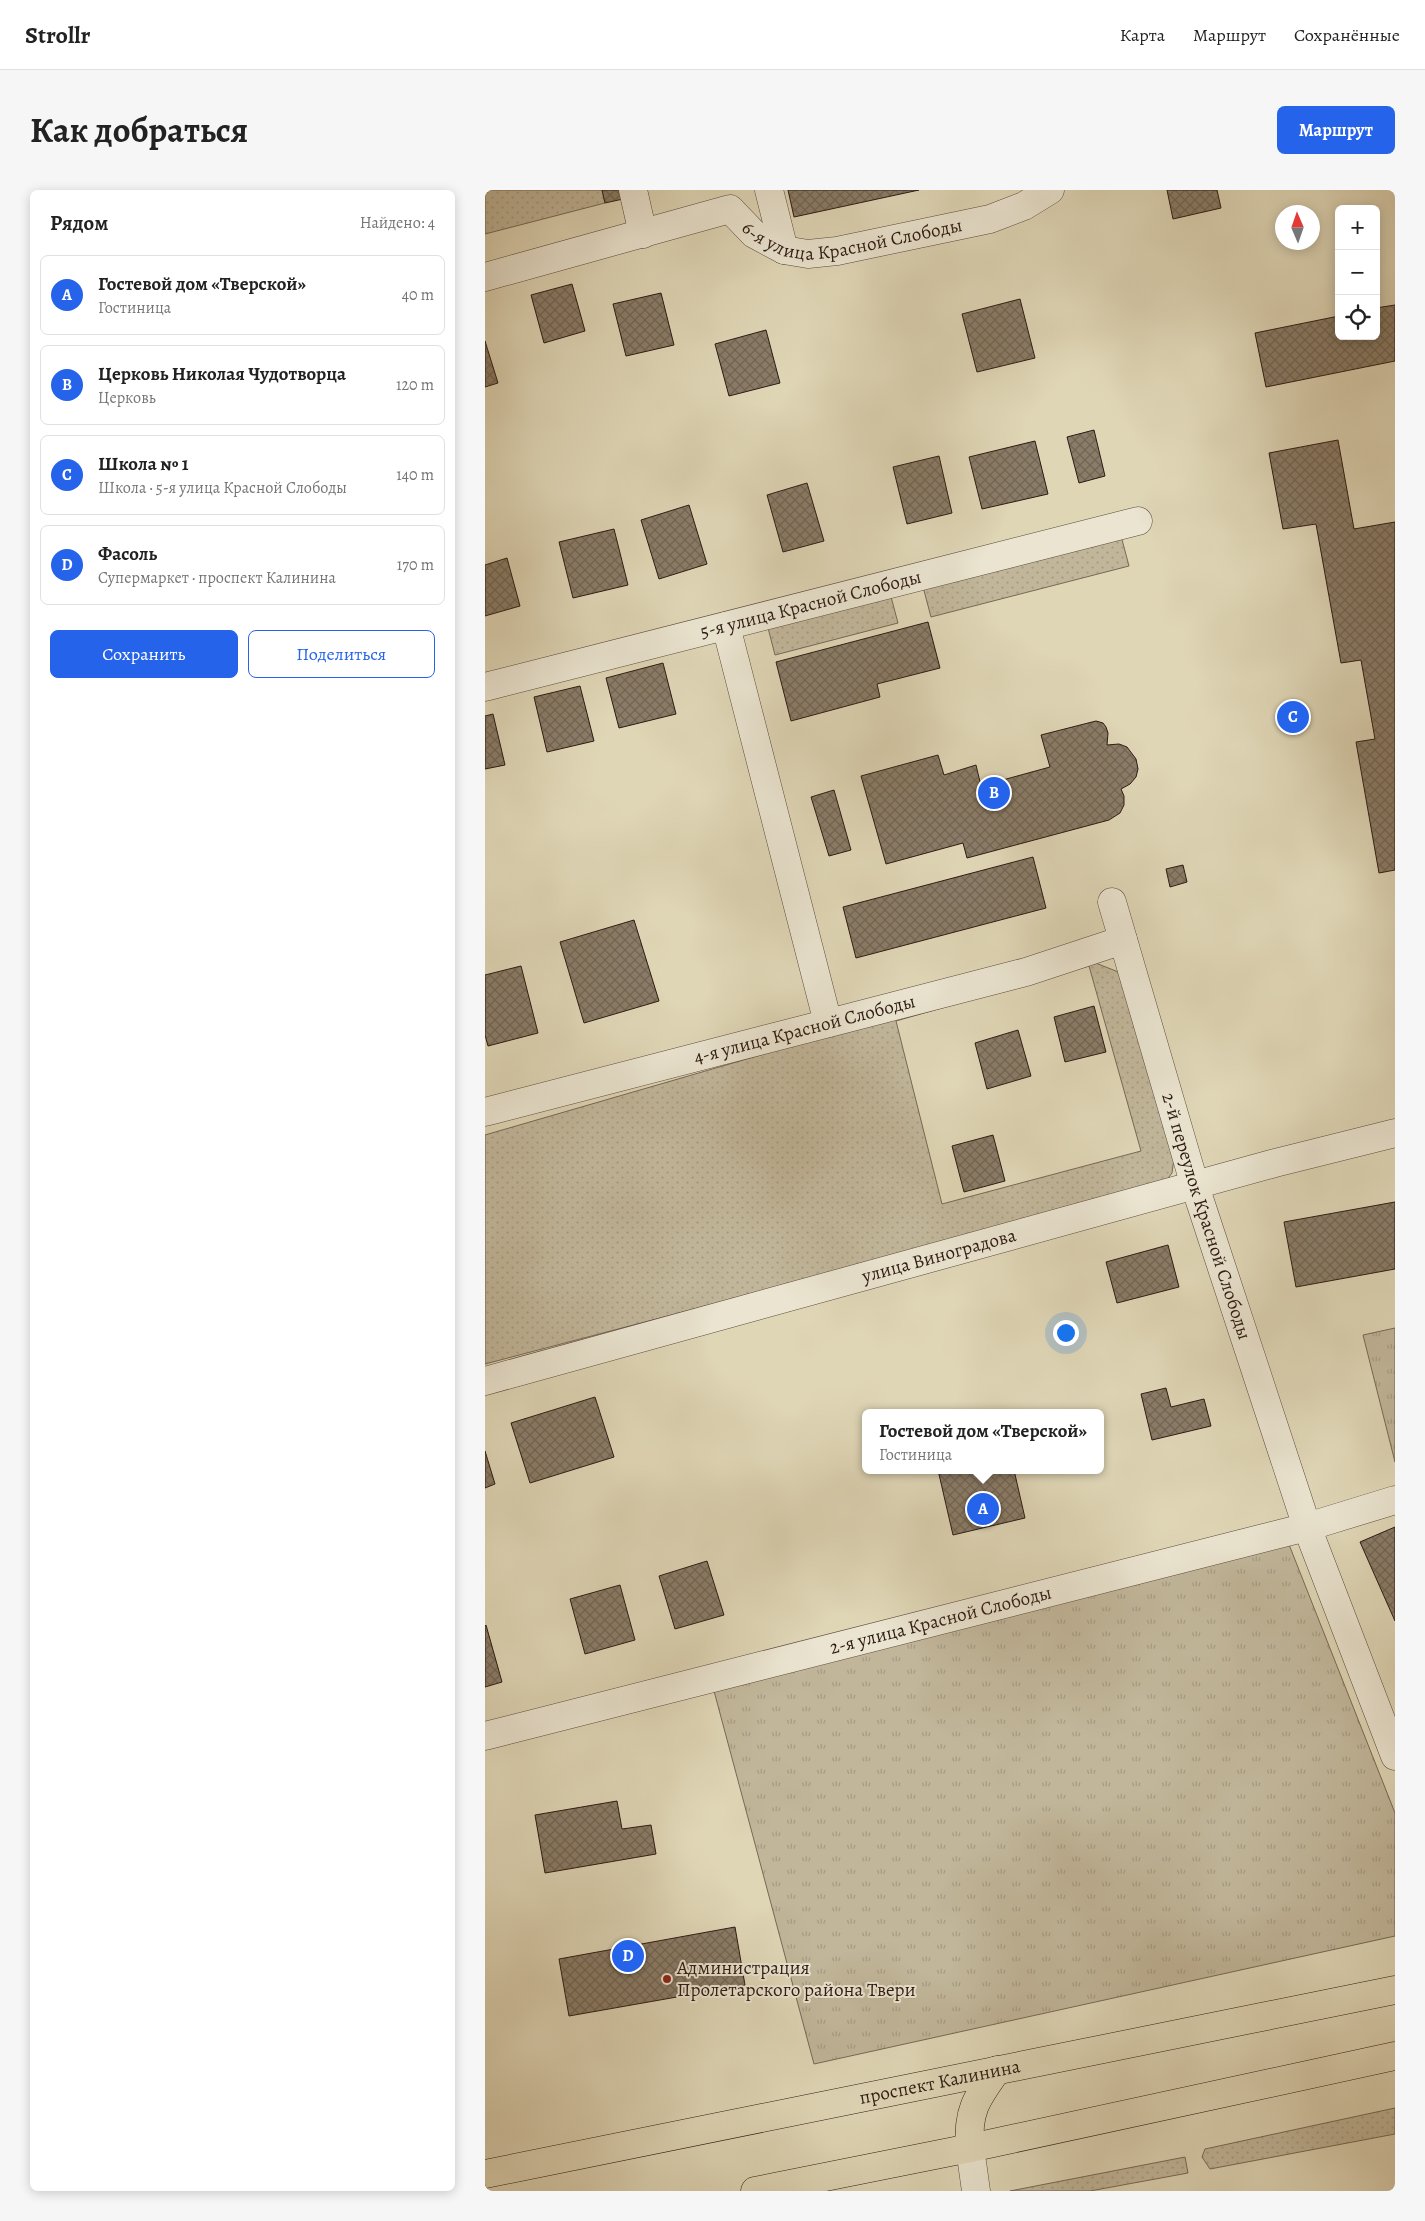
<!DOCTYPE html>
<html lang="ru">
<head>
<meta charset="utf-8">
<style>
	body { margin:0; font-family:Alegreya,serif; background:#f6f6f6; color:#222 }
	.controls { position:absolute; right:15px; top:15px; display:grid; overflow:hidden; border-radius:8px; box-shadow:0 2px 12px #0003 }
	.controls button { width:45px; height:45px; display:grid; place-items:center; padding:0; border:0; border-bottom:1px solid #e0e0e0; background:#fff; color:#222; font:25px sans-serif }
	.compass { position:absolute; left:790px; top:15px; width:45px; height:45px; border-radius:50%; background:#fff; box-shadow:0 2px 12px #0003; rotate:358deg }
	.you { position:absolute; left:580px; top:1142px; width:18px; height:18px; margin:-12px; border:4px solid #fff; border-radius:50%; background:#1a73e8; box-shadow:0 0 0 8px #1a73e833 }
	.badge { display:grid; place-items:center; width:32px; height:32px; border-radius:50%; background:#2563eb; color:#fff; font-size:16px; font-weight:700 }
	.pin { position:absolute; translate:-50% -50%; border:2px solid #fff; box-shadow:0 1px 5px #0006 }
	.popup { position:absolute; left:377px; top:1219px; width:242px; height:65px; box-sizing:border-box; display:grid; place-content:center; border-radius:8px; background:#fff; filter:drop-shadow(0 1px 4px #0005); font-size:16px; white-space:nowrap; color:#767676 }
	.popup b { font-size:19px; color:#222 }
	.popup::after { content:''; position:absolute; left:50%; top:100%; margin-left:-10px; border:10px solid transparent; border-top-color:#fff }
	.list { margin:0; padding:0; list-style:none }
	h2 { display:flex; justify-content:space-between; align-items:center; height:65px; margin:0; padding:0 20px; font-size:21px }
	h2 small { font-size:16px; font-weight:400; color:#767676 }
	.list li { display:grid; grid-template-columns:32px 1fr auto; gap:15px; align-items:center; box-sizing:border-box; height:80px; margin:0 10px 10px; padding:0 10px; border:1px solid #e0e0e0; border-radius:8px }
	.list b { display:block; font-size:19px; white-space:nowrap }
	.list p { margin:0; font-size:16px; white-space:nowrap; color:#767676 }
	.list em { font-size:16px; font-style:normal; color:#767676 }
	.actions { display:flex; gap:10px; padding:15px 20px }
	.actions a { flex:1; padding:11px 0; border:1px solid #2563eb; border-radius:8px; text-align:center; font-size:18px; color:#2563eb }
	.actions .main { background:#2563eb; color:#fff }
	.icon { flex:none; width:28px; height:28px; fill:none; stroke:currentColor; stroke-width:2; stroke-linecap:round; stroke-linejoin:round }
	.map { position:relative; flex:none; width:910px; height:2001px; overflow:hidden; border-radius:8px }
	header { display:flex; align-items:center; gap:30px; box-sizing:border-box; height:70px; padding:0 25px; background:#fff; border-bottom:1px solid #e0e0e0 }
	header strong { font-size:24px }
	nav { display:flex; gap:28px; margin-inline-start:auto; font-size:18px }
	.intro { display:flex; align-items:center; justify-content:space-between; box-sizing:border-box; height:120px; padding:0 30px }
	h1 { margin:0; font-size:35px }
	.button { padding:12px 22px; border-radius:8px; background:#2563eb; color:#fff; font-size:18px; font-weight:700 }
	main { display:flex; gap:30px; padding:0 30px }
	aside { flex:1; background:#fff; border-radius:8px; box-shadow:0 2px 12px #0003 }
	.map>svg:first-child { display:block }
	.grass { fill:url(#grass-dots); stroke:#776856; fill-rule:evenodd }
	.park { fill:url(#park-tufts); stroke:#776856 }
	.building { fill:url(#building-cross-hatch); stroke:#2d1a13 }
	.lines { fill:none; stroke-linecap:round; stroke-linejoin:round }
	.minor-casing { stroke:#5a493c; stroke-width:29 }
	.major-casing { stroke:#2d1a13; stroke-width:29 }
	.minor { stroke:#eae4d0; stroke-width:28 }
	.major { stroke:#dfd6b6; stroke-width:28 }
	.poi-dot { fill:#8f2418; stroke:#eae4d0; stroke-width:2 }
	.labels { text-anchor:middle; dominant-baseline:central; stroke-width:4; stroke-linejoin:round; paint-order:stroke }
	.street-label { font-size:19px; fill:#2d1a13; stroke:#eae4d0 }
	.poi-label { font-size:19px; fill:#2d1a13; stroke:#eae4d0; text-anchor:start }
</style>
</head>
<body>
<header>
<strong>Strollr</strong>
<nav><a>Карта</a><a>Маршрут</a><a>Сохранённые</a></nav>
</header>
<div class="intro"><h1>Как добраться</h1><a class="button">Маршрут</a></div>
<main>
<aside>
<h2>Рядом<small>Найдено: 4</small></h2>
<ul class="list">
<li><span class="badge">A</span><div><b>Гостевой дом «Тверской»</b><p>Гостиница</p></div><em>40 m</em></li>
<li><span class="badge">B</span><div><b>Церковь Николая Чудотворца</b><p>Церковь</p></div><em>120 m</em></li>
<li><span class="badge">C</span><div><b>Школа № 1</b><p>Школа · 5-я улица Красной Слободы</p></div><em>140 m</em></li>
<li><span class="badge">D</span><div><b>Фасоль</b><p>Супермаркет · проспект Калинина</p></div><em>170 m</em></li>
</ul>
<div class="actions"><a class="main">Сохранить</a><a>Поделиться</a></div>
</aside>
<div class="map">
<svg width="910" height="2001" viewBox="0 0 910 2001">
	<defs>
		<pattern id="grass-dots" width="8" height="8" patternUnits="userSpaceOnUse" patternTransform="scale(1.25)"><rect width="8" height="8" fill="#c1b69a"/><path d="M2 2h.1M6 6h.1" fill="none" stroke="#a69c84" stroke-width="1.8" stroke-linecap="round"/></pattern>
		<pattern id="park-tufts" width="24" height="20" patternUnits="userSpaceOnUse" patternTransform="scale(1.25)"><rect width="24" height="20" fill="#c1b69a"/><path d="M3 7l-1-3M5 7V3M7 7l1-3M15 17l-1-3M17 17v-4M19 17l1-3" fill="none" stroke="#a69c84"/></pattern>
		<pattern id="building-cross-hatch" width="8" height="8" patternUnits="userSpaceOnUse" patternTransform="scale(1.25)"><rect width="8" height="8" fill="#8a7c68"/><path d="M0 0l8 8M0 8l8-8" fill="none" stroke="#716554"/></pattern>
	</defs>
	<rect width="100%" height="100%" fill="#dfd6b6"/>
	<filter id="stains"><feTurbulence type="fractalNoise" baseFrequency=".004" numOctaves="4"/><feColorMatrix values="0 0 0 0 .2 0 0 0 0 .09 0 0 0 0 .02 0 0 0 .5 -.17"/></filter>
	<radialGradient id="worn" r=".72"><stop offset=".6" stop-color="#630" stop-opacity="0"/><stop offset="1" stop-color="#630" stop-opacity=".3"/></radialGradient>
	<g class="grass">
		<path d="M0 0H117L120 13 0 44Z"/>
		<path d="M635 342 644 376 446 427 437 393Z"/>
		<path d="M405 403 413 433 290 465 282 434Z"/>
		<path d="M603 770 641 785 691 953 687 983 677 996 0 1174V945ZM604 776 656 961 457 1014 411 831Z"/>
		<path d="M910 1918V1944L725 1979 717 1967 720 1959Z"/>
		<path d="M700 1967 703 1983 605 2001H525Z"/>
	</g>
	<g class="park">
		<path d="M910 1138V1272L878 1145Z"/>
		<path d="M803 1352 910 1623V1746L329 1874 229 1501Z"/>
	</g>
	<g class="building">
		<path d="M117 0H136L138 9 120 13Z"/>
		<path d="M303 0H434L309 27Z"/>
		<path d="M682 0H732L736 18 688 29Z"/>
		<path d="M87 94 100 141 59 153 46 105Z"/>
		<path d="M176 103 189 155 141 166 128 114Z"/>
		<path d="M535 109 550 168 492 182 477 124Z"/>
		<path d="M910 115V171L781 197 770 143 854 126V146H891V118Z"/>
		<path d="M281 140 295 193 244 206 230 154Z"/>
		<path d="M0 151 13 193 0 197Z"/>
		<path d="M609 240 620 286 594 293 582 247Z"/>
		<path d="M853 250 869 339 910 332V680L894 683 871 552 890 549 876 470 856 473 831 334 798 339 784 263Z"/>
		<path d="M550 251 563 304 497 319 484 267Z"/>
		<path d="M454 266 467 323 422 334 408 277Z"/>
		<path d="M322 293 339 351 298 362 282 305Z"/>
		<path d="M204 315 222 374 174 389 156 330Z"/>
		<path d="M129 339 143 395 88 408 74 352Z"/>
		<path d="M22 368 35 416 0 426V375Z"/>
		<path d="M443 432 455 478 392 494 395 507 306 531 291 472Z"/>
		<path d="M178 473 191 524 134 538 121 488Z"/>
		<path d="M95 496 109 551 62 562 49 507Z"/>
		<path d="M8 524 20 575 0 579V526Z"/>
		<path d="M611 531 618 533 621 537 623 543 622 555 634 554 642 557 651 569 653 579 651 587 645 594 636 599 639 606V615L635 623 624 630 482 668 478 653 401 674 376 586 453 565 459 585 491 575 496 596 565 577 556 545Z"/>
		<path d="M349 600 366 660 344 666 326 607Z"/>
		<path d="M548 667 561 718 371 768 358 717Z"/>
		<path d="M698 675 702 692 685 697 681 679Z"/>
		<path d="M149 730 174 811 99 833 75 752Z"/>
		<path d="M36 776 53 843 3 856 0 845V785Z"/>
		<path d="M609 816 621 862 580 872 569 827Z"/>
		<path d="M533 840 546 886 502 899 490 853Z"/>
		<path d="M508 945 520 991 479 1002 467 956Z"/>
		<path d="M910 1012V1079L811 1097 799 1032Z"/>
		<path d="M683 1055 694 1097 632 1113 621 1072Z"/>
		<path d="M681 1198 686 1217 719 1209 726 1236 667 1250 656 1204Z"/>
		<path d="M110 1207 129 1267 45 1293 26 1233Z"/>
		<path d="M0 1261 10 1294 0 1298Z"/>
		<path d="M453 1280H529L540 1328 468 1345Z"/>
		<path d="M910 1337V1431L875 1352Z"/>
		<path d="M222 1371 239 1425 190 1439 174 1386Z"/>
		<path d="M135 1395 150 1450 100 1464 85 1409Z"/>
		<path d="M1 1435 17 1492 0 1497V1436Z"/>
		<path d="M132 1611 137 1639 166 1635 171 1664 60 1683 50 1625Z"/>
		<path d="M250 1737 260 1795 84 1826 74 1769Z"/>
	</g>
	<g class="lines">
		<defs>
			<g id="minor">
				<path d="M148 0 158 44"/>
				<path d="M284 0 299 60"/>
				<path id="s1" d="M0 87 245 19 269 44 299 60 323 64 352 61 505 29 539 16 565 0"/>
				<path d="M241 436 343 833"/>
				<path id="s2" d="M0 497 653 331"/>
				<path id="s3" d="M627 712 710 996 822 1337 910 1566"/>
				<path id="s4" d="M0 922 541 782 638 750"/>
				<path id="s5" d="M0 1191 790 973 910 943"/>
				<path id="s6" d="M0 1546 822 1337 910 1310"/>
				<path d="M485 1958 491 2001"/>
			</g>
			<g id="major">
				<path d="M485 1958C482 1922 491 1909 512 1880"/>
				<path id="s7" d="M0 1984 910 1800"/>
				<path d="M270 2001 485 1958 910 1866"/>
			</g>
		</defs>
		<use href="#minor" class="minor-casing"/>
		<use href="#major" class="major-casing"/>
		<use href="#minor" class="minor"/>
		<use href="#major" class="major"/>
	</g>
	<circle class="poi-dot" cx="182" cy="1789" r="5"/>
	<g class="labels">
		<g class="street-label">
			<text stroke="none"><textPath href="#s1" startOffset="390">6-я улица Красной Слободы</textPath></text>
			<text stroke="none"><textPath href="#s2" startOffset="336">5-я улица Красной Слободы</textPath></text>
			<text stroke="none"><textPath href="#s4" startOffset="330">4-я улица Красной Слободы</textPath></text>
			<text stroke="none"><textPath href="#s3" startOffset="328">2-й переулок Красной Слободы</textPath></text>
			<text stroke="none"><textPath href="#s5" startOffset="471">улица Виноградова</textPath></text>
			<text stroke="none"><textPath href="#s6" startOffset="470">2-я улица Красной Слободы</textPath></text>
			<text stroke="none"><textPath href="#s7" startOffset="464">проспект Калинина</textPath></text>
		</g>
		<g class="poi-label">
			<text x="192" y="1778">Администрация<tspan x="192" dy="22">Пролетарского района Твери</tspan></text>
		</g>
	</g>
	<rect width="100%" height="100%" filter="url(#stains)"/>
	<rect width="100%" height="100%" fill="url(#worn)"/>
</svg>
<div class="controls">
<button>+</button>
<button>−</button>
<button><svg class="icon" aria-label="locate" viewBox="0 0 24 24"><circle cx="12" cy="12" r="6"/><path d="M12 2v4M12 18v4M2 12h4M18 12h4"/></svg></button>
</div>
<svg class="compass" viewBox="-18 -18 36 36"><path d="M0-13l5 13h-10z" fill="#e53935"/><path d="M0 13l5-13h-10z" fill="#767676"/></svg>
<div class="you"></div>
<div class="pin badge" style="left:498px;top:1319px">A</div>
<div class="popup"><b>Гостевой дом «Тверской»</b>Гостиница</div>
<div class="pin badge" style="left:509px;top:603px">B</div>
<div class="pin badge" style="left:808px;top:527px">C</div>
<div class="pin badge" style="left:143px;top:1766px">D</div>
</div>
</main>
</body>
</html>
